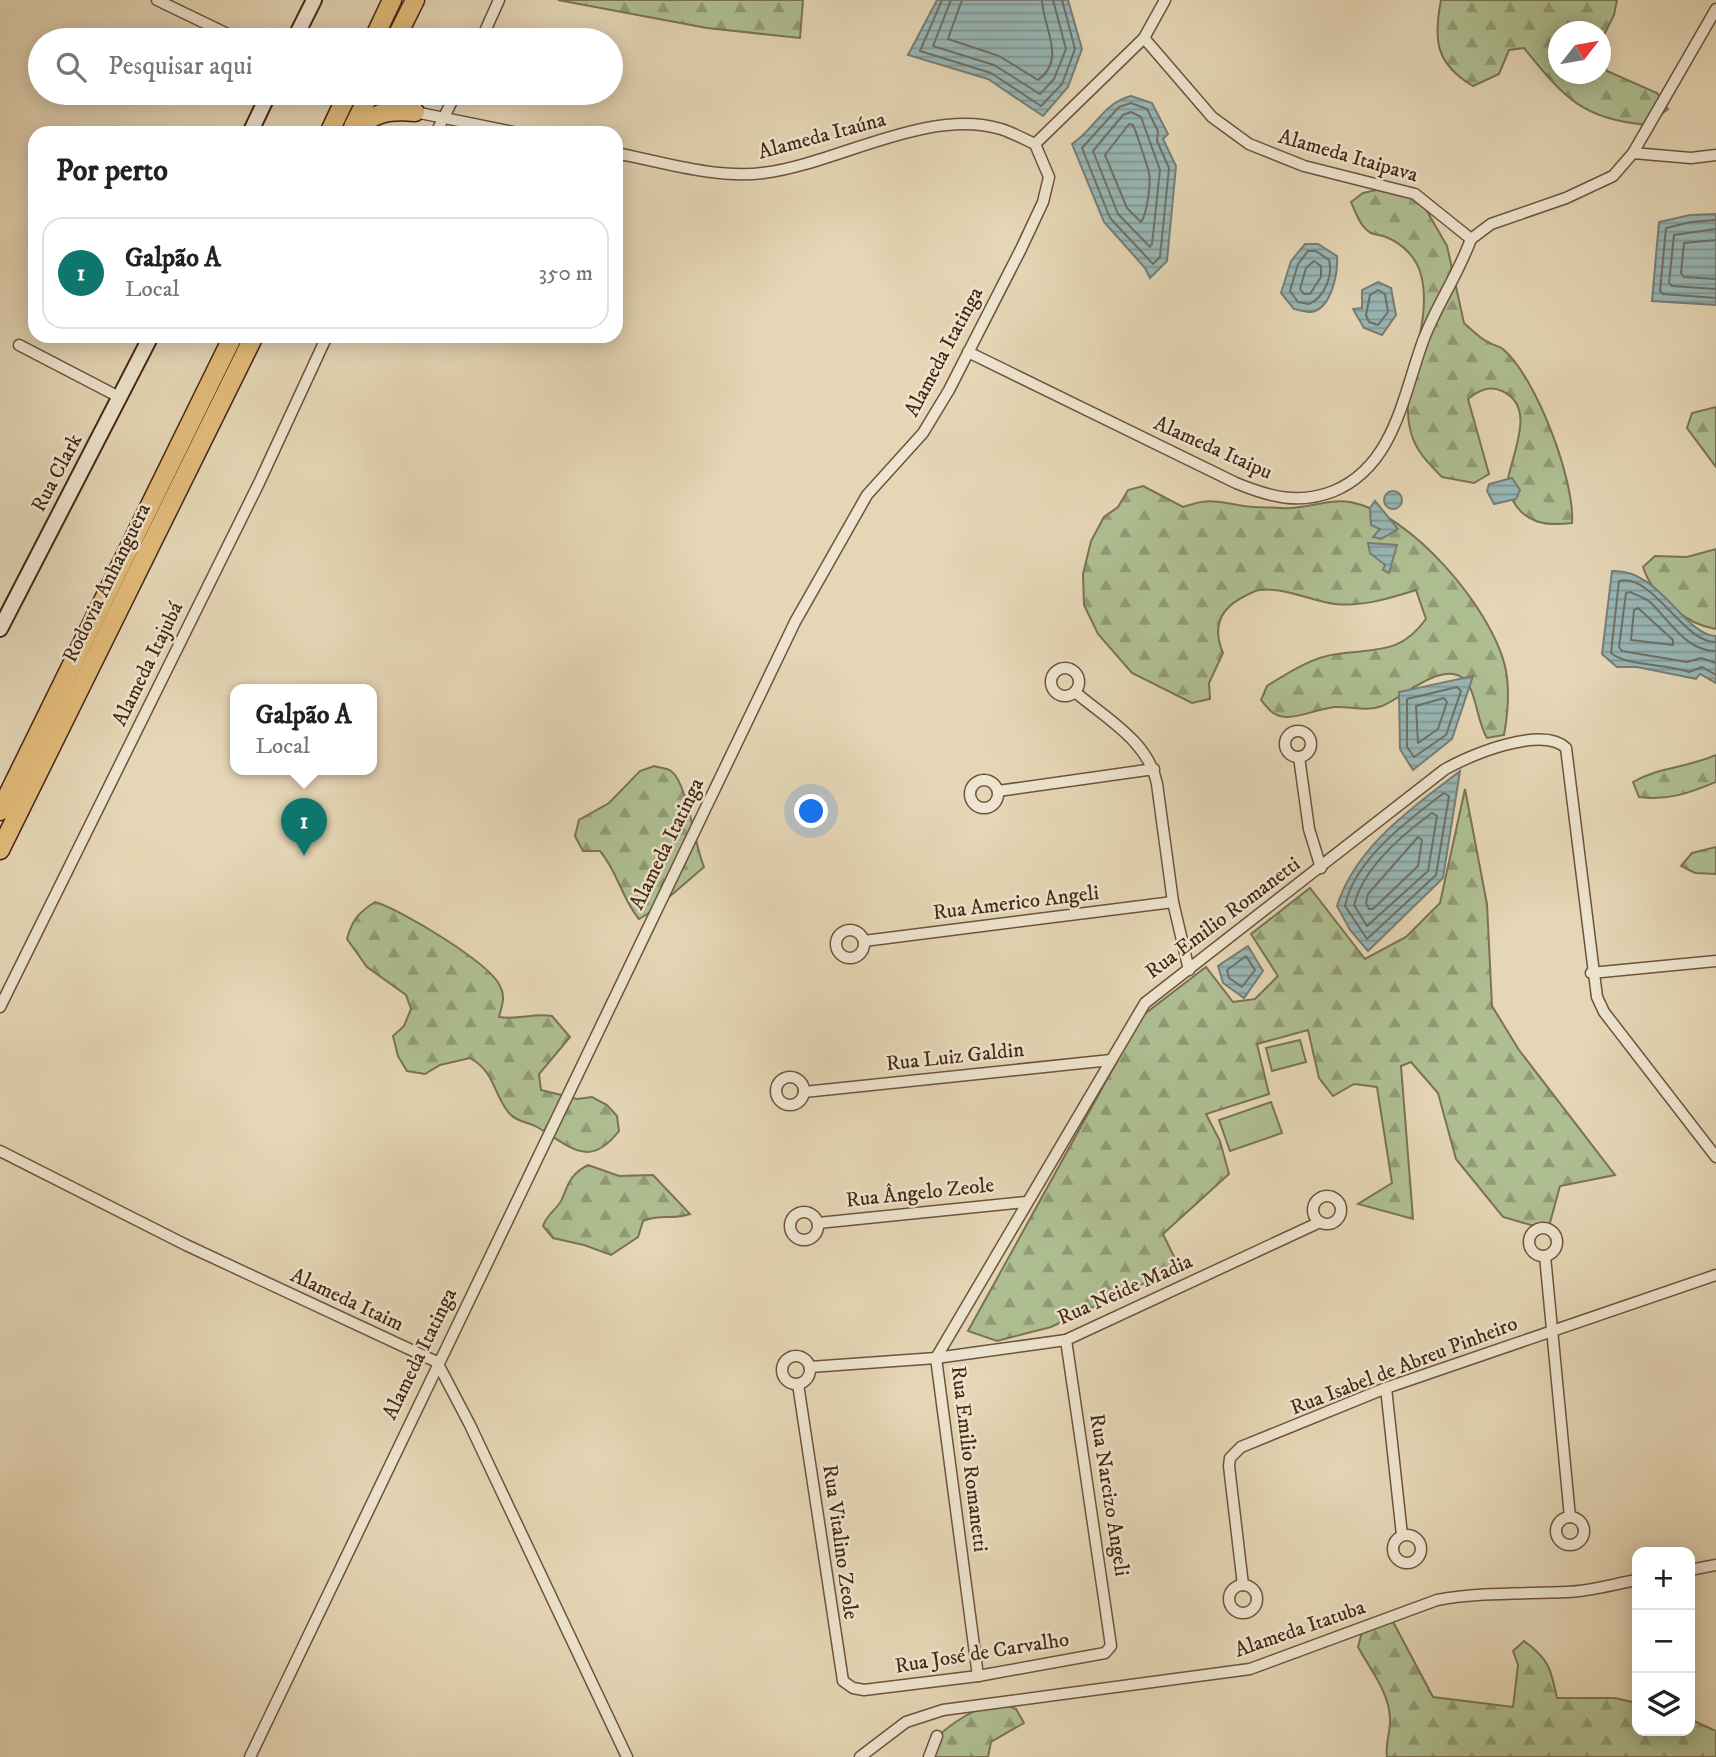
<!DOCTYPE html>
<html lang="pt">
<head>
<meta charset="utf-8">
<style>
	body { margin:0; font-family:"IM FELL DW Pica",serif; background:#f6f6f6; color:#222 }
	.controls { position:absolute; right:21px; bottom:21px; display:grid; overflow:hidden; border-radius:14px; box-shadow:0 4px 18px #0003 }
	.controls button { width:63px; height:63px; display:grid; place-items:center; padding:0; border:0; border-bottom:2px solid #e0e0e0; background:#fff; color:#222; font:35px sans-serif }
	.compass { position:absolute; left:1548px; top:21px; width:63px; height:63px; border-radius:50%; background:#fff; box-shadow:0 4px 18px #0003; rotate:59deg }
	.you { position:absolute; left:812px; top:812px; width:24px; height:24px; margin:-18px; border:5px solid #fff; border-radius:50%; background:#1a73e8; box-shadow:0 0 0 10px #1a73e833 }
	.badge { display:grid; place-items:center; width:46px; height:46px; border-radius:50%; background:#0f766e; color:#fff; font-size:23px; font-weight:700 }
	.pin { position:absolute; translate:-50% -58px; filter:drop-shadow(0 2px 4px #0008) }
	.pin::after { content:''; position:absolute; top:37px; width:24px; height:21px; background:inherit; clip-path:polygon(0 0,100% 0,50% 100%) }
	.popup { position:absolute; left:230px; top:684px; width:147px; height:91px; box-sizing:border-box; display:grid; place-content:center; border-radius:14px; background:#fff; filter:drop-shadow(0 2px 5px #0005); font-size:23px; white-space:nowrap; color:#767676 }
	.popup b { font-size:26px; color:#222 }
	.popup::after { content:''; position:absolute; left:50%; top:100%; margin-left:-14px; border:14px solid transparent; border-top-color:#fff }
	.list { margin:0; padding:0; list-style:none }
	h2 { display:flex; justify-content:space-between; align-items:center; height:91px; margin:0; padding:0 28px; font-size:30px }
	h2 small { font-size:23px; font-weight:400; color:#767676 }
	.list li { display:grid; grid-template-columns:46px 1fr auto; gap:21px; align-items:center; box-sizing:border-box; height:112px; margin:0 14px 14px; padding:0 14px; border:2px solid #e0e0e0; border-radius:21px }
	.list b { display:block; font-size:26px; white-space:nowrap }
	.list p { margin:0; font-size:23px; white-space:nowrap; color:#767676 }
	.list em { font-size:23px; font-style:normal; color:#767676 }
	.icon { flex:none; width:38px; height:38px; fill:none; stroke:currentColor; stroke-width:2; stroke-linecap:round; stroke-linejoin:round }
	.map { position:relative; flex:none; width:1716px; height:1757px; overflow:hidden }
	.search { position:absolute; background:#fff; box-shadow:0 4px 18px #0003; left:28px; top:28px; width:595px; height:77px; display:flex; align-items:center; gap:18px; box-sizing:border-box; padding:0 24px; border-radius:38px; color:#767676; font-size:26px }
	.panel { position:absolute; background:#fff; box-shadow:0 4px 18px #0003; left:28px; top:126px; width:595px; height:217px; border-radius:21px }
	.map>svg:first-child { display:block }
	.forest { fill:url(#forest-firs); stroke:#7a7354; stroke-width:2 }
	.pitch { fill:#afbf92; stroke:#7a7354; stroke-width:2 }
	.water { fill:url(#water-rules); stroke:#777d76; stroke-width:2 }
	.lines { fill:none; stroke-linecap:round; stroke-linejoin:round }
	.shore { stroke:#6e6f66; stroke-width:2 }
	.street-casing { stroke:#6d533d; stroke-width:13 }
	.secondary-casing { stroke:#452715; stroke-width:18 }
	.highway-casing { stroke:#452715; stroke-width:21 }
	.street { stroke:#eee4cf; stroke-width:10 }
	.secondary { stroke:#eee4cf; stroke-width:14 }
	.highway { stroke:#e2bb7a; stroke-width:18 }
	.labels { text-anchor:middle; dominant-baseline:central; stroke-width:5; stroke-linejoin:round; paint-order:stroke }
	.street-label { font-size:21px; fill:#452715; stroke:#eee4cf }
</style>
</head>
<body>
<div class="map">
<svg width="1716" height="1757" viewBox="0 0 1716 1757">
	<defs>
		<pattern id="forest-firs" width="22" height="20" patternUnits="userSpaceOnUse" patternTransform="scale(1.75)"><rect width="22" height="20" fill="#afbf92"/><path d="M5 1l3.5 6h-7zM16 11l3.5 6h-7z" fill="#909b76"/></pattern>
		<pattern id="water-rules" width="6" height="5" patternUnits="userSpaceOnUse" patternTransform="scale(1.75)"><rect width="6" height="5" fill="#98b7b6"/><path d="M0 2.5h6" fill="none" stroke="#7e9593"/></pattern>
	</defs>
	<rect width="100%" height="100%" fill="#e5d6b5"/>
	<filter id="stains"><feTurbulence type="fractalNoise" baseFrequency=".00286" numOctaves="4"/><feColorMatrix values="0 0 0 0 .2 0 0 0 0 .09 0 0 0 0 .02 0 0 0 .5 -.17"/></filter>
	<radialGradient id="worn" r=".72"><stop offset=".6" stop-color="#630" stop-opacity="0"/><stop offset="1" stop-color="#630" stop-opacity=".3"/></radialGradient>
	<g class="forest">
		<path d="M558 0H803L800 38 707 28Z"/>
		<path d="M1441 0H1617L1614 15 1601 41 1600 32H1558V74H1600L1601 61 1607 71 1657 93 1668 109 1647 125C1580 118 1565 98 1524 48L1509 50 1499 74 1473 86C1436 64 1433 41 1441 0Z"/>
		<path d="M1381 189 1410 197 1423 204 1447 246 1464 323C1472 330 1480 339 1490 343 1495 346 1500 346 1504 350 1536 378 1575 480 1572 523 1546 526 1525 524 1512 499 1510 495 1507 488 1507 484 1511 455 1538 407 1502 391 1489 385 1478 391 1468 399L1489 474 1474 483 1442 477C1431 466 1418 453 1413 439 1394 389 1435 327 1421 275 1417 258 1403 244 1386 237 1382 235 1375 235 1371 233 1360 227 1356 213 1351 202L1363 193Z"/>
		<path d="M1716 407V467L1687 428 1692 413Z"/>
		<path d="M1143 486 1183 507C1211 497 1217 502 1244 506 1256 508 1270 507 1281 508 1304 510 1328 498 1350 502 1411 513 1491 608 1505 666 1510 688 1508 713 1504 735L1487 738C1477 722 1476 690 1464 679 1441 660 1403 698 1382 706 1366 712 1350 706 1334 707 1318 709 1302 717 1287 717 1274 717 1268 709 1261 700L1267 686C1288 673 1312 657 1337 654 1376 648 1400 655 1426 619L1416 590C1391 598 1362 607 1335 604 1311 601 1285 587 1260 590 1256 590 1249 594 1245 596 1220 608 1212 627 1223 653L1209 683 1210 699 1192 703 1132 673 1098 634 1084 605 1083 574 1091 541 1104 517 1118 507 1128 490Z"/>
		<path d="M1716 549V629C1685 624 1653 597 1643 567L1655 556 1687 557Z"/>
		<path d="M1716 755V782C1690 793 1667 801 1639 797L1633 782C1661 766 1687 768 1716 755Z"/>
		<path d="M654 766C659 768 667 768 671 771 687 782 694 844 704 867L654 910 639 919C622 899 618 872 600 851H583L575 836 579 820 609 803 640 771Z"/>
		<path d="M1465 789 1487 904 1492 1006 1519 1050 1615 1175 1560 1186 1548 1230 1503 1217 1456 1159 1438 1093 1411 1062 1401 1066 1413 1219 1358 1204 1392 1183 1377 1087 1354 1084 1333 1096 1319 1078 1308 1030 1257 1044 1269 1094 1206 1114 1220 1141 1229 1174 1163 1234 1179 1267 1051 1327 997 1341 968 1331 1142 1016 1206 967 1233 1002 1255 999 1278 976 1251 934 1310 888 1365 959 1406 937 1440 903Z"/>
		<path d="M1716 847V874L1695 873 1681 866 1692 853Z"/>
		<path d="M375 902C400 909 490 963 500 986 506 997 502 1005 499 1017 519 1020 533 1013 552 1016L570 1037 539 1074 541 1090 577 1099 592 1097 607 1105 617 1116 619 1131C589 1170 570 1146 537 1127 527 1121 518 1123 509 1113 492 1092 496 1073 470 1058L440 1065 425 1074 407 1071 398 1056 393 1036 404 1026 411 1009 406 995 367 967 347 939C352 920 359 912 375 902Z"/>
		<path d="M588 1165 619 1176 653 1175 690 1214C675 1220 659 1214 643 1221L638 1237 611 1255 584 1245 553 1238 543 1226C548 1212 558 1209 562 1199 569 1182 571 1174 588 1165Z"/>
		<path d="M1391 1618 1433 1697 1513 1707 1518 1665 1513 1651 1524 1641C1549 1659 1551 1669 1557 1698H1615L1637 1703V1731H1690V1719L1716 1731V1757H1387C1385 1743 1391 1731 1390 1718 1389 1692 1370 1669 1358 1647L1362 1632Z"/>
		<path d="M1001 1703 1016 1709 1024 1723 991 1742 988 1757H931L932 1741C952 1723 974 1707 1001 1703Z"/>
	</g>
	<g class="pitch">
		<path d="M1300 1040 1306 1062 1272 1071 1266 1048Z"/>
		<path d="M1271 1102 1282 1133 1230 1151 1219 1120Z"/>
	</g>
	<g class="water">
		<path d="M937 0H1068L1082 49 1068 87 1043 116 988 79 908 55Z"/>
		<path d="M1131 96 1152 103 1168 134 1163 139 1176 166 1167 261 1150 278 1145 268 1104 222 1072 144C1095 129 1103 103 1131 96Z"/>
		<path d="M1716 214V305L1652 301 1659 222 1690 215Z"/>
		<path d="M1305 244H1318L1337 256C1338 272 1332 309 1311 312 1306 312 1299 310 1294 309L1281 293 1291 261Z"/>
		<path d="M1378 282 1391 288 1396 315 1382 335 1364 328 1353 309 1362 308V290Z"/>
		<path d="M1512 478 1520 490 1516 499 1494 504 1487 491 1489 484Z"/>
		<circle cx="1393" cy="500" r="9"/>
		<path d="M1375 501 1398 529 1381 539 1373 537 1380 529 1371 525 1370 508Z"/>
		<path d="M1368 543 1397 545 1389 573 1383 570 1385 565 1370 553Z"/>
		<path d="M1612 571C1659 568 1684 635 1716 636V683L1700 674 1696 679 1637 667H1617L1602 654Z"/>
		<path d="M1473 676 1452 739 1413 770 1400 749 1399 692Z"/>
		<path d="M1460 771 1443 878 1368 951 1350 930 1337 906C1356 846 1412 808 1460 771Z"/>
		<path d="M1248 946 1263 971 1244 998 1223 983 1218 966Z"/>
	</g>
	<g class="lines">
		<g class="shore">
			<path d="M942 0 920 51 991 73 1041 106 1062 84 1075 49 1062 0"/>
			<path d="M951 0 933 46 994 65 1040 94 1054 79 1066 49 1053 0"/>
			<path d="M962 0 948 39 999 56 1038 80C1067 59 1043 28 1042 0"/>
			<path d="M1131 103 1147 109 1158 131 1157 141 1169 168 1160 257 1153 264 1110 218 1082 148 1119 107Z"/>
			<path d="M1131 112 1141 117 1160 170 1152 244 1150 247 1118 214 1093 151 1123 115Z"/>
			<path d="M1129 124 1133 125C1135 129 1148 167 1149 173 1151 184 1147 214 1141 222L1127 208 1105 155Z"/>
			<path d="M1716 220 1691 222 1666 228 1660 291 1663 294 1716 298"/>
			<path d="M1716 229 1674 235 1669 283 1672 286 1716 289"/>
			<path d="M1716 240 1684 243 1681 273 1684 277 1716 279"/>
			<path d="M1308 251H1316L1329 260C1333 275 1325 297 1309 304L1298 302 1290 291 1298 264Z"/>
			<path d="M1314 261 1321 266V277L1310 294H1304L1300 289 1306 268Z"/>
			<path d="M1378 290 1385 294 1388 312 1378 325 1369 322 1366 315 1370 295Z"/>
			<path d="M1638 608 1673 640V645L1631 640 1634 610Z"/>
			<path d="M1716 642C1683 643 1652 572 1619 581L1611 653C1626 666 1667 664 1689 672L1702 667 1716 675"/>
			<path d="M1716 651C1687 652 1669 620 1650 602 1645 598 1636 595 1630 592L1626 593 1619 647 1622 651 1687 662 1701 658 1716 663"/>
			<path d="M1457 687 1461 691 1446 735 1414 757 1407 747V699Z"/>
			<path d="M1444 698 1447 702 1438 729 1418 743 1416 706Z"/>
			<path d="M1444 793 1449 796 1436 875 1367 939 1345 906C1354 860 1408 820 1444 793Z"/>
			<path d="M1432 813 1437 816 1428 871 1367 926 1354 905C1363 868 1403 834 1432 813Z"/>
			<path d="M1418 837 1422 840 1418 866 1373 909H1369L1366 903 1368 894Z"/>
			<path d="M1246 956 1255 970 1242 987 1229 978 1227 970Z"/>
		</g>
		<defs>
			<g id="street">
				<path d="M157 0 240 40"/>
				<path d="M1144 38 1212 117 1249 144 1304 166 1415 194 1471 239 1491 224 1566 198 1613 176 1633 153 1716 9"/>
				<path d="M481 40 499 0"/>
				<path d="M415 112 518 133"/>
				<path d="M436 133 456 93"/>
				<path d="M616 153C662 162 716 179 763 173 837 164 927 107 1001 129 1013 133 1024 139 1035 144"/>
				<path d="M1633 153 1691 158 1716 155"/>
				<path d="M19 345 121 398"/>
				<path d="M968 352 1236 483C1270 497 1299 505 1334 491 1394 466 1403 396 1423 341 1436 306 1458 275 1471 239"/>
				<circle cx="1065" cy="682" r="14"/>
				<path d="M1075 692C1107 719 1149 742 1157 784L1173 902 1189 970"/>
				<circle cx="1298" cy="744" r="13"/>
				<path d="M1299 757 1309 829 1321 868"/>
				<circle cx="984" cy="794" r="14"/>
				<path d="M998 791 1154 769"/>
				<circle cx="850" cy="944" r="14"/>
				<path d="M864 941 1173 902"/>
				<path d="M1591 973 1716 961"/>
				<path d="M0 1007 259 483 327 336"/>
				<circle cx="790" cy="1091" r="14"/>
				<path d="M804 1092 1111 1060"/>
				<path d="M0 1151 186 1245 437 1362 470 1425 627 1757"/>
				<circle cx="1327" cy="1210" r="14"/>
				<circle cx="804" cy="1226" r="14"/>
				<path d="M818 1223 1026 1202"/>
				<circle cx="1543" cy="1242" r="14"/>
				<path d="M1545 1256 1570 1517"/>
				<circle cx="796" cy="1370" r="14"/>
				<path d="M810 1367 936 1358 1066 1340 1320 1222"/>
				<path d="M798 1384 843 1681 853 1688 864 1690 978 1676 1105 1653 1111 1646 1066 1340"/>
				<path d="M1386 1388 1402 1535"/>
				<circle cx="1570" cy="1531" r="14"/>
				<circle cx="1407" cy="1549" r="14"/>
				<path d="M1690 1570 1716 1565"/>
				<circle cx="1243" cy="1599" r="14"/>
				<path d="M1243 1585 1229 1466 1230 1458 1241 1447 1386 1388 1716 1275"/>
				<path d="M978 1676 936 1358 1145 1003 1444 770C1469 755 1542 725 1566 748L1597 997 1604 1012 1716 1157"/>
				<path d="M250 1757 795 622 867 495 923 433 949 390 1021 249 1043 202 1049 177 1035 144 1144 38 1165 0"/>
				<path d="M860 1757 906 1722 943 1710 1250 1669 1437 1600C1481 1592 1523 1594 1567 1592 1591 1591 1614 1584 1637 1580"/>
				<path d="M929 1757 937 1736"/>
			</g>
			<g id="secondary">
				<path d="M294 40 314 0"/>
				<path d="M250 133 269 93"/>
				<path d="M0 629 151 336"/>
			</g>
			<g id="highway">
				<path d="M373 40 392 0"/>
				<path d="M395 40 415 0"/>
				<path d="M353 127 370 93"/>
				<path d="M329 133 348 93"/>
				<path d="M352 133C372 113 388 109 415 112"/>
				<path d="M0 811 233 336"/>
				<path d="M0 850 254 336"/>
			</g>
		</defs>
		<use href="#street" class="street-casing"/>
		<use href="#secondary" class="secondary-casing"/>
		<use href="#highway" class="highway-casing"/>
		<use href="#street" class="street"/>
		<use href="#secondary" class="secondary"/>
		<use href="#highway" class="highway"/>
	</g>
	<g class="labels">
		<g class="street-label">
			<text transform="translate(822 136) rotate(-15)">Alameda Itaúna</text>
			<text transform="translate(1348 156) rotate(16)">Alameda Itaipava</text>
			<text transform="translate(944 352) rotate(-62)">Alameda Itatinga</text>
			<text transform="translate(1213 448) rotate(24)">Alameda Itaipu</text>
			<text transform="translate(57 473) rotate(-62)">Rua Clark</text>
			<text transform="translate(107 583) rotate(-64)">Rodovia Anhanguera</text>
			<text transform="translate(148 664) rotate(-64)">Alameda Itajubá</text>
			<text transform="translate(667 844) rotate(-64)">Alameda Itatinga</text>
			<text transform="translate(1016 903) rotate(-7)">Rua Americo Angeli</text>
			<text transform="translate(1223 918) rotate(-37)">Rua Emilio Romanetti</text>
			<text transform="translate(955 1057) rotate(-6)">Rua Luiz Galdin</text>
			<text transform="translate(920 1193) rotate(-6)">Rua Ângelo Zeole</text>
			<text transform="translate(1125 1290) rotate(-24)">Rua Neide Madia</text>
			<text transform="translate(347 1300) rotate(25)">Alameda Itaim</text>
			<text transform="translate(420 1354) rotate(-64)">Alameda Itatinga</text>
			<text transform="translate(1404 1366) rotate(-21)">Rua Isabel de Abreu Pinheiro</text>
			<text transform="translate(969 1459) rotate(83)">Rua Emilio Romanetti</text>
			<text transform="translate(1109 1495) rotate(81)">Rua Narcizo Angeli</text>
			<text transform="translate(840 1542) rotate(82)">Rua Vitalino Zeole</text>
			<text transform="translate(1300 1629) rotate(-19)">Alameda Itatuba</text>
			<text transform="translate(982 1653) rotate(-9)">Rua José de Carvalho</text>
		</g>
	</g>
	<rect width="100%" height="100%" filter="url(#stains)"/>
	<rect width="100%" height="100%" fill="url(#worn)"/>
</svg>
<div class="controls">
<button>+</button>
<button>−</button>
<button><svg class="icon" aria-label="layers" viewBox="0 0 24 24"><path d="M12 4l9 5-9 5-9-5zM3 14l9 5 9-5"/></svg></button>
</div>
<svg class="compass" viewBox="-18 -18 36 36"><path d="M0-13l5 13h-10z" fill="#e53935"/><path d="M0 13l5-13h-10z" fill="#767676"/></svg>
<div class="you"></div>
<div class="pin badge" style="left:304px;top:856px">1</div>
<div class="popup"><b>Galpão A</b>Local</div>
<div class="search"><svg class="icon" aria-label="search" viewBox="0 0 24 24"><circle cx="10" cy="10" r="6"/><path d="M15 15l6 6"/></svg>Pesquisar aqui</div>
<section class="panel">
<h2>Por perto<small></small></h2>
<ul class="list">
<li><span class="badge">1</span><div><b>Galpão A</b><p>Local</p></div><em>350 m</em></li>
</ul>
</section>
</div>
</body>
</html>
